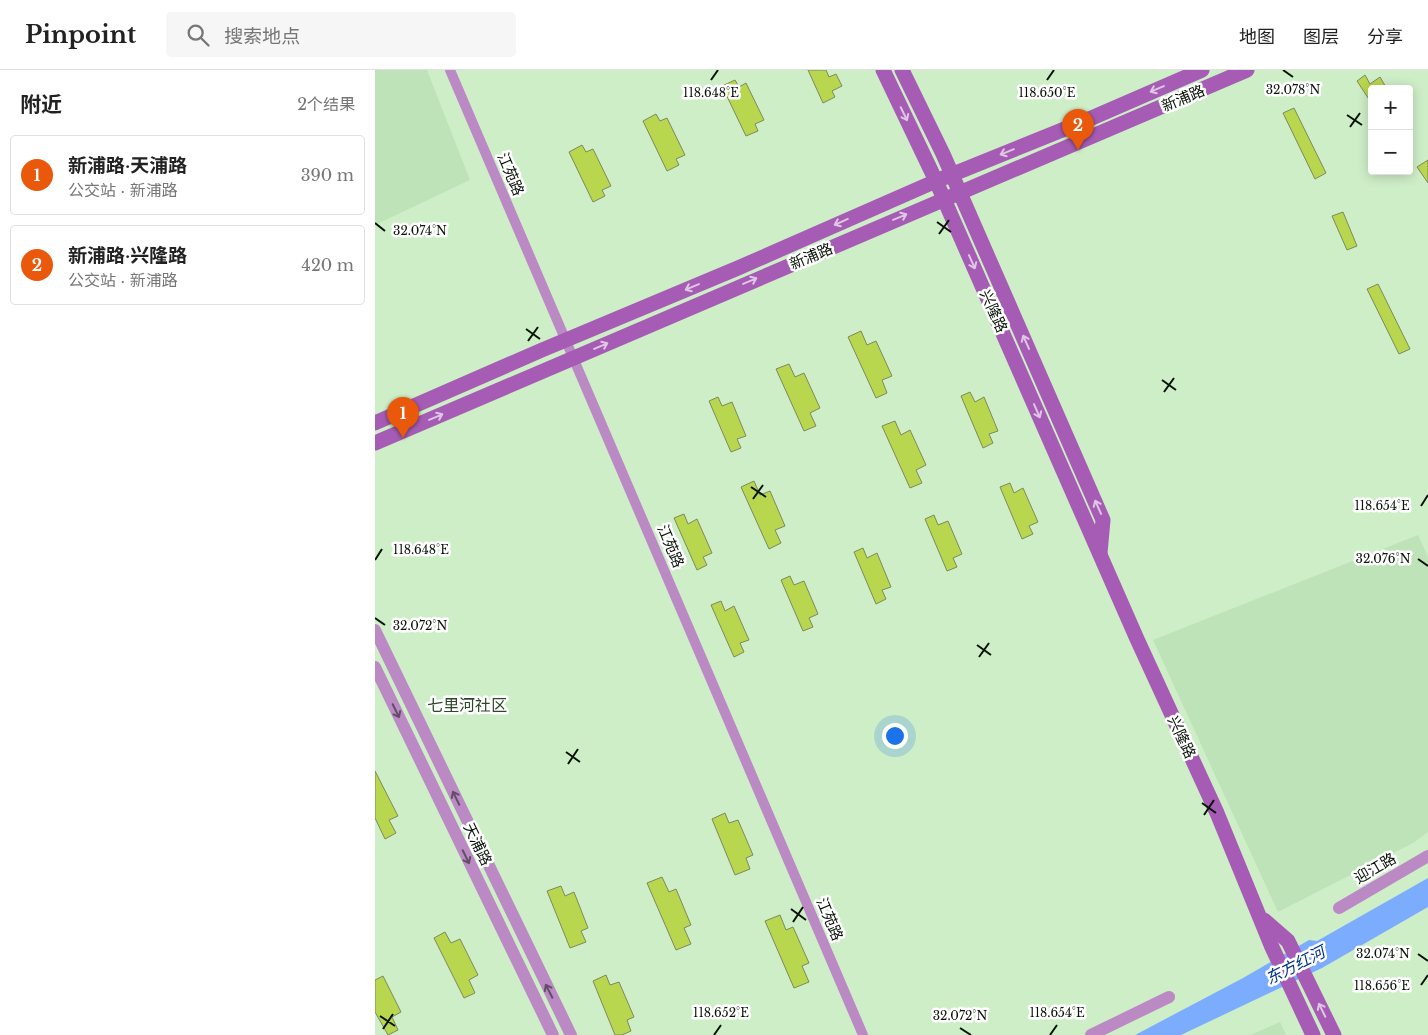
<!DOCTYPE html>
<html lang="zh">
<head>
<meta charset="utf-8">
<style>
	body { margin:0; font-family:"Libre Baskerville","Noto Sans SC",serif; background:#f6f6f6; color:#222 }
	.controls { position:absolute; right:15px; top:15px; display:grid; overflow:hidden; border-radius:5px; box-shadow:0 2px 12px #0003 }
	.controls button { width:45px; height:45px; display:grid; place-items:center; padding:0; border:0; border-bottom:1px solid #e0e0e0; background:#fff; color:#222; font:25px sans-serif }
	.you { position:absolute; left:519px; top:665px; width:18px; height:18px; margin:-12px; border:4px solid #fff; border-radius:50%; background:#1a73e8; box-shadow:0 0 0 8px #1a73e833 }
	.badge { display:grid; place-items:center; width:32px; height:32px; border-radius:50%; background:#ea580c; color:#fff; font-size:16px; font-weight:700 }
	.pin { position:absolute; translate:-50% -41px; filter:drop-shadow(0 1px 2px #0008) }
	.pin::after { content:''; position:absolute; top:26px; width:18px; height:15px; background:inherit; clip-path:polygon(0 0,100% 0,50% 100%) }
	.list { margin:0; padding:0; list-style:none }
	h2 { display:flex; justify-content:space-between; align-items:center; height:65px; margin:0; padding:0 20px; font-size:21px }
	h2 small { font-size:16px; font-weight:400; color:#767676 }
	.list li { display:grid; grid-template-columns:32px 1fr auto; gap:15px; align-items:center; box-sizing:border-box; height:80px; margin:0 10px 10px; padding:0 10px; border:1px solid #e0e0e0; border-radius:5px }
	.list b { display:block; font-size:19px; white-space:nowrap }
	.list p { margin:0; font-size:16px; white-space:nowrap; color:#767676 }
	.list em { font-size:16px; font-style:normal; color:#767676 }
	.icon { flex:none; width:28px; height:28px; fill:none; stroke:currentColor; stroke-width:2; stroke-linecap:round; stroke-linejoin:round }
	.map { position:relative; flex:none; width:1053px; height:965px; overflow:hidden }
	header { display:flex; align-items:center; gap:30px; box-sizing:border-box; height:70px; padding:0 25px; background:#fff; border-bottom:1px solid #e0e0e0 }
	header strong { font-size:24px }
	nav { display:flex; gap:28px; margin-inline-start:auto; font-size:18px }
	.search { width:350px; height:45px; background:#f6f6f6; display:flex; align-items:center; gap:12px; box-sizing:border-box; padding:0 18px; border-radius:5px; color:#767676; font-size:19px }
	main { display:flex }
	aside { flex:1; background:#fff }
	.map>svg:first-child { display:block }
	.built { fill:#bee3b8 }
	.water { fill:#7cacfe }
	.building { fill:#b8d64e; stroke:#7d895f }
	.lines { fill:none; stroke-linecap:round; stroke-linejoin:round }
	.minor { stroke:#bb8ac5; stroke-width:10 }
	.tertiary { stroke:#bb8ac5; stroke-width:12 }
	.secondary { stroke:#a65cb4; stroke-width:15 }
	.oneway { stroke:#e0c6e5 }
	.oneway2 { stroke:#624e66 }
	.ticks { fill:none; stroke:#091307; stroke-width:2 }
	.labels { text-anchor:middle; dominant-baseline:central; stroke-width:5; stroke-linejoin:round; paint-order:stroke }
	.street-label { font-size:15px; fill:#091307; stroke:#fff }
	.neighbourhood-label { font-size:16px; fill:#2d4728; stroke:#fff }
	.water-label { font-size:16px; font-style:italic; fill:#00338a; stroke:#fff }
	.ticks-label { font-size:12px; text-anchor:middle; fill:#091307; stroke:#fff; stroke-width:5; stroke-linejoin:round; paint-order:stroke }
</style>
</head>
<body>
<header>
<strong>Pinpoint</strong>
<div class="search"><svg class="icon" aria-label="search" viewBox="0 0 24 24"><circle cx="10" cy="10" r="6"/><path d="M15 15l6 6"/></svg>搜索地点</div>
<nav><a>地图</a><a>图层</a><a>分享</a></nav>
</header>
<main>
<aside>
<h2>附近<small>2个结果</small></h2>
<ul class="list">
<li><span class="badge">1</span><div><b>新浦路·天浦路</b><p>公交站 · 新浦路</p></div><em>390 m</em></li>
<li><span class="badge">2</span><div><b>新浦路·兴隆路</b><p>公交站 · 新浦路</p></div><em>420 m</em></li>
</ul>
</aside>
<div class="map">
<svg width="1053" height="965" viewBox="0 0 1053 965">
	<rect width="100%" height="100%" fill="#ceeec8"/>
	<g class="built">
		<path d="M0 0H52L95 110 0 155Z"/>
		<path d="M1043 465 1053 487V762L1038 773 903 842 778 570Z"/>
		<path d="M905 952 911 965H876Z"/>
	</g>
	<path class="water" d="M1053 808V837L947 898 806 965H760L868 908 934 870 942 871Z"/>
	<g class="building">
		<path d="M433 0H451L454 7 461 4 467 16 457 21 460 27 448 33Z"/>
		<path d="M990 5 995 14 1005 7 1012 19H997V34L982 11Z"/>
		<path d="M360 10 364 17 371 13 389 50 380 54 383 61 371 66 347 16Z"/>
		<path d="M919 38 951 103 940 109 908 43Z"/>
		<path d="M281 44 285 51 292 48 310 85 301 89 304 95 292 101 268 51Z"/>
		<path d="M207 75 211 82 218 79 236 116 227 120 230 126 218 132 194 82Z"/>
		<path d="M1053 90V113L1042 97Z"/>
		<path d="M968 142 982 176 972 180 957 146Z"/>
		<path d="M1003 214 1035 279 1024 284 992 219Z"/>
		<path d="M486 261 492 275 501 271 517 306 507 310 512 323 501 328 473 267Z"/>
		<path d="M414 294 420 307 429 303 445 338 435 343 441 356 429 361 401 299Z"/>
		<path d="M595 322 600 332 609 327 623 361 614 364 618 373 608 378 586 326Z"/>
		<path d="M343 327 347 336 357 332 371 366 362 369 366 378 356 382 334 331Z"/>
		<path d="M520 351 526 365 535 360 551 395 541 400 547 413 535 418 507 356Z"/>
		<path d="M379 411 385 425 395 421 410 456 400 460 406 473 394 479 366 417Z"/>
		<path d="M635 413 639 423 648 418 663 452 654 456 658 464 647 469 625 417Z"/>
		<path d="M309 444 313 454 322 449 337 483 328 487 332 495 322 500 299 448Z"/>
		<path d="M559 445 563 455 573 451 587 484 578 488 582 497 572 501 550 449Z"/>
		<path d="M488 478 492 488 502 483 516 517 507 520 511 529 501 534 479 482Z"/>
		<path d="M415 506 419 515 429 511 443 544 434 548 438 557 428 561 406 510Z"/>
		<path d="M346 531 350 541 359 536 374 570 365 573 369 582 359 587 336 535Z"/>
		<path d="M0 701 23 746 14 750 21 763 10 769 0 748Z"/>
		<path d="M350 743 354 753 363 750 378 785 371 788 375 799 360 805 337 749Z"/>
		<path d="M287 807 294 822 301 819 316 855 309 858 316 874 301 880 272 813Z"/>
		<path d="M186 816 190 826 199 822 213 858 206 861 211 872 195 878 172 821Z"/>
		<path d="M405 845 411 860 418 857 434 893 427 896 434 912 419 918 390 851Z"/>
		<path d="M70 862 76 873 85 869 103 905 94 910 100 923 89 928 59 868Z"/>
		<path d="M231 905 235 915 244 912 259 947 252 950 256 961 247 965H240L218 911Z"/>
		<path d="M8 906 26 942 17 947 23 960 13 965 0 942V910Z"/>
	</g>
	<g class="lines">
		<path class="minor" d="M75 0 488 965"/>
		<g class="tertiary">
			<path d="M0 560 196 965"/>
			<path d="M0 597 178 965"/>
			<path d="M964 838 1053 786"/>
			<path d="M716 965 794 927"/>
		</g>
		<g class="secondary">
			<path d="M508 0 561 111 762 569 842 743 896 875 938 965"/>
			<path d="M527 0 568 84 728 450 725 483"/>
			<path d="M0 353 167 280 363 198 561 111 712 50 827 0"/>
			<path d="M0 373 872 0"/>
			<path d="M889 850 913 871 959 965"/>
		</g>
	</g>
	<defs><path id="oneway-shaft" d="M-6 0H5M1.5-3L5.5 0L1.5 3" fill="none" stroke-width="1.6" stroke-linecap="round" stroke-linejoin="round" transform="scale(1.25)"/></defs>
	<g class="oneway">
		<use href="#oneway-shaft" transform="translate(782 19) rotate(157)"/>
		<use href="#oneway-shaft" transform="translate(529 44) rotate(64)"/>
		<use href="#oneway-shaft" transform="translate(632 82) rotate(158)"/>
		<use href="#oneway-shaft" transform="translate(525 147) rotate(-23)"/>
		<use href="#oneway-shaft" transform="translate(466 152) rotate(156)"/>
		<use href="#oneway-shaft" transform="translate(597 192) rotate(66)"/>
		<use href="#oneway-shaft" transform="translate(375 211) rotate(-23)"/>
		<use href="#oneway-shaft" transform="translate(317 217) rotate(157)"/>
		<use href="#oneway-shaft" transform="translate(651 272) rotate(-114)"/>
		<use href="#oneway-shaft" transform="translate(226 276) rotate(-23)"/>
		<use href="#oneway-shaft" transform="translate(662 341) rotate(66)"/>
		<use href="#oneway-shaft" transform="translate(61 347) rotate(-23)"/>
		<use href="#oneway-shaft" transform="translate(723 437) rotate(-114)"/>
		<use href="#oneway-shaft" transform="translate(947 940) rotate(-116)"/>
	</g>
	<g class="oneway2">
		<use href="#oneway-shaft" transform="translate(21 641) rotate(64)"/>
		<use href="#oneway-shaft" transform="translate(81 728) rotate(-116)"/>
		<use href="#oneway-shaft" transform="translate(91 787) rotate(64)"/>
		<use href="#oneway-shaft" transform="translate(174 921) rotate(-117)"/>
	</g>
	<path class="ticks" d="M908 0 918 7M336 10 343 0M672 10 679 0M972 45 987 55M975 57 985 43M562 152 576 162M0 153 10 161M564 164 574 150M151 259 165 269M153 271 163 257M787 310 801 320M789 322 799 308M376 417 391 427M378 429 388 415M1046 436 1053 425M1043 489 1053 496M0 490 7 479M0 548 10 555M602 575 616 585M604 587 614 573M191 682 205 692M193 694 203 679M827 733 841 743M829 745 839 730M416 839 431 850M418 852 428 837M1043 884 1053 891M1046 915 1053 905M5 946 20 956M585 958 596 965M8 959 18 944M339 965 346 955M675 965 682 955"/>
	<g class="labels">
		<g class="street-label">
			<text transform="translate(808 28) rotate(-23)">新浦路</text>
			<text transform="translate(136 104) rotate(67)">江苑路</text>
			<text transform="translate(436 186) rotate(-23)">新浦路</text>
			<text transform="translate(619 241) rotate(66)">兴隆路</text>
			<text transform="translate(296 476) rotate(67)">江苑路</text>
			<text transform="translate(807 667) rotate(65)">兴隆路</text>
			<text transform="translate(103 774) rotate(64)">天浦路</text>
			<text transform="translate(1000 798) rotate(-30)">迎江路</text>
			<text transform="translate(455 849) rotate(67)">江苑路</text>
		</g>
		<g class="neighbourhood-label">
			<text x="92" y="635">七里河社区</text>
		</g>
		<g class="water-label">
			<text transform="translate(920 895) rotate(-27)">东方红河</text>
		</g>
	</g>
	<g class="ticks-label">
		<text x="918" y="24">32.078°N</text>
		<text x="336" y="27">118.648°E</text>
		<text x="672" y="27">118.650°E</text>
		<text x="45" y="165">32.074°N</text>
		<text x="1007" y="440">118.654°E</text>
		<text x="46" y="484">118.648°E</text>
		<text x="1008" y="493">32.076°N</text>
		<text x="45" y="560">32.072°N</text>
		<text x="1008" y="888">32.074°N</text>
		<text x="1007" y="920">118.656°E</text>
		<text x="346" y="947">118.652°E</text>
		<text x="682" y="947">118.654°E</text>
		<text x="585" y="950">32.072°N</text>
	</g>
</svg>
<div class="controls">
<button>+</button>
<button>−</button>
</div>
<div class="you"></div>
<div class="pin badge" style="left:28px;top:368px">1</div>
<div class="pin badge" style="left:703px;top:80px">2</div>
</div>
</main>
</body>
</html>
